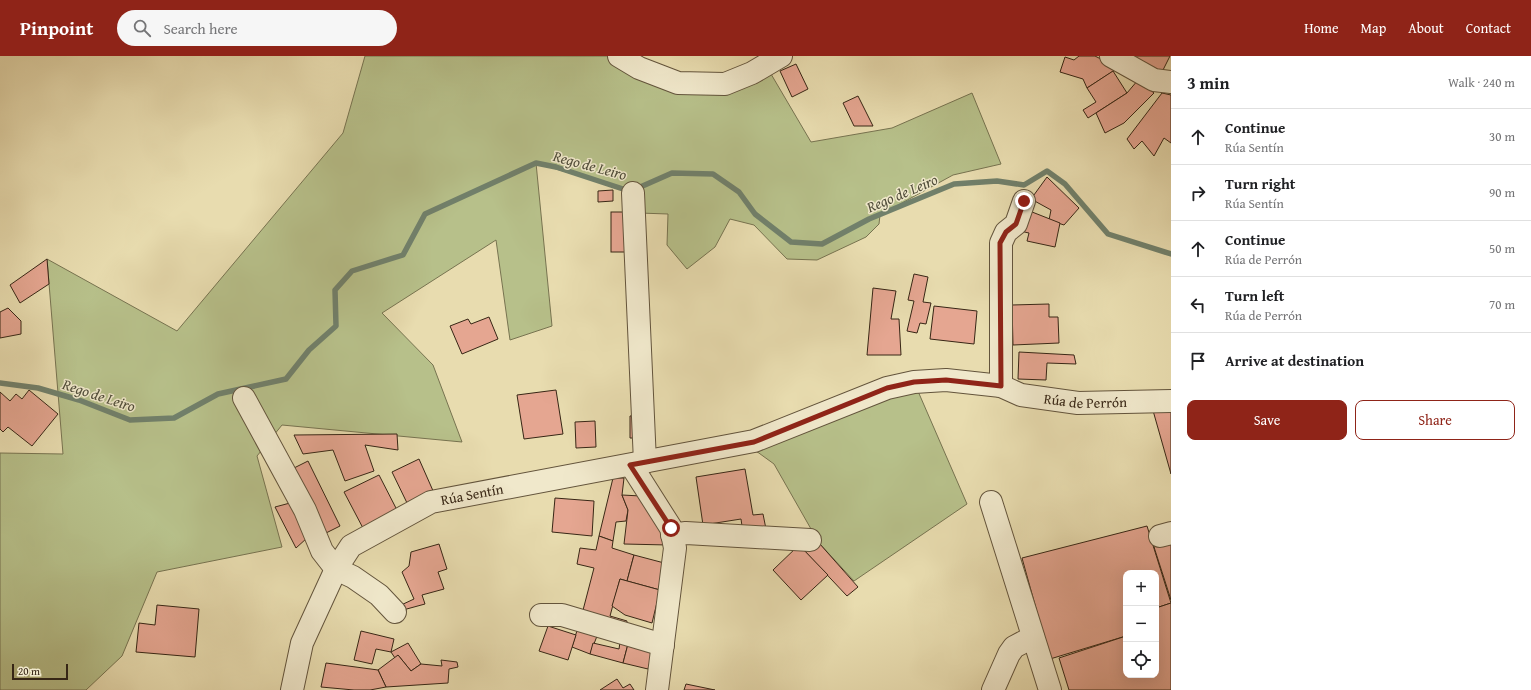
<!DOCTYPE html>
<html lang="en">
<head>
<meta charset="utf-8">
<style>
	body { margin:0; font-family:"Gentium Book Plus",serif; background:#f6f6f6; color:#202124 }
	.controls { position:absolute; right:12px; bottom:12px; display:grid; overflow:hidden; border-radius:8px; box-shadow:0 4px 16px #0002 }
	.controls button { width:36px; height:36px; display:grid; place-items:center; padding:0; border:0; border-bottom:1px solid #e0e0e0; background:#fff; color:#202124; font:20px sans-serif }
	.scale { position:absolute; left:12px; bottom:10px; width:56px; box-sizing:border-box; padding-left:4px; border:2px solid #372615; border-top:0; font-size:11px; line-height:14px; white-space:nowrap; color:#372615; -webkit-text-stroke:3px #f0e8cb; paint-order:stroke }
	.stop { position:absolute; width:12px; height:12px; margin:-9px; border:3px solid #8f2418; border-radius:50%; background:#fff }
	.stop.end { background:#8f2418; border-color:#fff; box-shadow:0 1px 4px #0008 }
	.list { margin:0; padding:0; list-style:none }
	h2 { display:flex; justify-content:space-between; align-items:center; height:52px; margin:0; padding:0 16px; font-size:17px }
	h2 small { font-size:13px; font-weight:400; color:#757577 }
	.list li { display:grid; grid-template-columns:26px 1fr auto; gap:12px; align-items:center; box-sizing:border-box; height:56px; padding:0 16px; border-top:1px solid #e0e0e0 }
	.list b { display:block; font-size:15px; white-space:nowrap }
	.list p { margin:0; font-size:13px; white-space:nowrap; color:#757577 }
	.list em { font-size:13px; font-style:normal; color:#757577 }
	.actions { display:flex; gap:8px; padding:12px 16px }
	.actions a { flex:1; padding:9px 0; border:1px solid #8f2418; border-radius:8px; text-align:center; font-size:14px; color:#8f2418 }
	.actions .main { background:#8f2418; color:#fff }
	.icon { flex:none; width:22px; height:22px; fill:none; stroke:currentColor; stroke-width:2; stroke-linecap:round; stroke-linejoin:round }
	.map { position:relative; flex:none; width:1171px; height:634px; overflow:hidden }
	header { display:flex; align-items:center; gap:24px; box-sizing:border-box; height:56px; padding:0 20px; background:#8f2418; color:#fff }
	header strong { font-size:19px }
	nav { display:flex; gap:22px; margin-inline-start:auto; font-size:14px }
	.search { width:280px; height:36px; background:#f6f6f6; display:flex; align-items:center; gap:10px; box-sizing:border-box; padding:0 14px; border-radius:22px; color:#757577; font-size:15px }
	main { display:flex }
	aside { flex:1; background:#fff }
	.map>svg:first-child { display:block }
	.green { fill:#b7c08a; stroke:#777350 }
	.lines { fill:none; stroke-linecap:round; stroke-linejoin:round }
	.stream { stroke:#71806b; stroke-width:5.5 }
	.building { fill:#e5a691; stroke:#372615 }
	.minor-casing { stroke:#63543c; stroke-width:24 }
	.minor { stroke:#f0e8cb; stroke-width:22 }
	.route { stroke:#8f2418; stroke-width:5 }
	.labels { text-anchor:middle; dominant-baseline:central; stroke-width:3; stroke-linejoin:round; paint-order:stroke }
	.street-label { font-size:14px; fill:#372615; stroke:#f0e8cb }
	.water-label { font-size:15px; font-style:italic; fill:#4f4c39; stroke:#f0e8cb }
</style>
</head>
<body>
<header>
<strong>Pinpoint</strong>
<div class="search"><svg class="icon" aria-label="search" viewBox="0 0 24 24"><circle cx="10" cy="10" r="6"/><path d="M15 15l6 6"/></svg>Search here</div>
<nav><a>Home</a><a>Map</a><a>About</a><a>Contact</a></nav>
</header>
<main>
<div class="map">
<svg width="1171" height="634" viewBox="0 0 1171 634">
	<rect width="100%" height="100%" fill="#e8dcaf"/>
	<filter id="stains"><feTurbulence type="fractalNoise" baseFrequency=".005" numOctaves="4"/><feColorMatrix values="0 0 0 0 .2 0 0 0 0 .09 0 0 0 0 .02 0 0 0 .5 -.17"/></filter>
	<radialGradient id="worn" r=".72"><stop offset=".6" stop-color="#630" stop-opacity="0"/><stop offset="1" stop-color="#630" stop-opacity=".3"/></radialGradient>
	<g class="green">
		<path d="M365 0H619L678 27 771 18 811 86 892 72 972 37 1001 108 953 119 880 159 879 168 866 181 817 204 787 203 754 169 730 163 715 191 687 213 667 189 668 158 639 157 623 133 536 107 552 270 510 284 496 184 382 257 433 309 462 386 282 369 257 400 282 491 157 516 122 600 86 634H0V397L63 398 47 203 177 275 343 77Z"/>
		<path d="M914 326 967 448 854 525 819 487 774 408 745 387Z"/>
	</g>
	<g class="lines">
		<path class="stream" d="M0 327 38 332 79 344 130 364 174 362 218 338 286 323 309 294 336 270 335 234 352 215 403 199 425 158 536 107 556 111 623 133 638 132 672 117 713 118 739 136 755 158 791 186 822 188 869 163 954 128 997 125 1024 129 1047 115 1065 128 1108 178 1171 198"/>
	</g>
	<g class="building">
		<path d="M1079 0H1095L1118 12 1087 32 1083 23 1060 16 1065 1 1074 4Z"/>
		<path d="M1133 0H1170L1160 20Z"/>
		<path d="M796 8 808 33 792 41 780 15Z"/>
		<path d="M1113 15 1127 37 1088 62 1083 54 1096 46 1087 32Z"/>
		<path d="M1138 24 1154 37 1124 67 1105 77 1096 57 1127 37Z"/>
		<path d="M1162 37 1171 39V87L1164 82 1154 100 1142 85 1134 93 1127 83Z"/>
		<path d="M858 40 873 70H854L843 47Z"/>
		<path d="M1047 121 1079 152 1064 169 1049 164 1051 154 1031 143Z"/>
		<path d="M613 134V145L598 146V135Z"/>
		<path d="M1027 154 1060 167 1055 191 1027 185 1029 177 1020 175Z"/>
		<rect x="611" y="156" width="22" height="40"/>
		<path d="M47 203 49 228 20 247 10 229Z"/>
		<path d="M914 218 928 221 923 246 931 247 926 268 920 267 917 277 907 275 914 245 908 244Z"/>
		<path d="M873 232 896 235 891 263H899L901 299H867Z"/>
		<path d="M1049 248V261H1058L1059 287 1013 289 1012 249Z"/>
		<path d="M934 250 977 255 974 288 930 283Z"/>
		<path d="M8 252 21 265V278L0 282V256Z"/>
		<path d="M489 261 498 283 462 298 450 270 468 263 471 268Z"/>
		<path d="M1019 296 1074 299 1076 308 1047 307 1046 324 1018 323Z"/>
		<path d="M29 334 58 358 32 390 8 371 3 376 0 373V336L10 345 16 338 22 343Z"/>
		<path d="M556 334 563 378 524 383 517 339Z"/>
		<path d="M1152 351 1171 355V418Z"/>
		<path d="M639 359V382H630V360Z"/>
		<path d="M595 365 596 391 576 392 575 366Z"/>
		<path d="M397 378 398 394 365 389 374 415 345 425 333 394 303 398 294 379Z"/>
		<path d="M419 403 434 437 408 449 392 416Z"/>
		<path d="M308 405 340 470 322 479 290 414Z"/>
		<path d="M745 413 753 459 763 458 766 473 743 477 741 463 703 469 696 421Z"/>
		<path d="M379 419 398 456 364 474 344 436Z"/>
		<path d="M613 422H624L622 439 628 454 626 465 616 466 613 485 599 480Z"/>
		<path d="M622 439 641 440 668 489 624 488 628 454Z"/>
		<path d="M555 442 594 445 592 480 552 476Z"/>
		<path d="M290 447 307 482 296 492 275 451Z"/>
		<path d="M1147 470 1171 547 1156 552V517H1126V580L1050 603 1022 502Z"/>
		<path d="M599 480 613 485 612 492 634 499 627 525 620 523 610 560 627 565 626 571 582 558 594 512 577 508 580 492 596 494Z"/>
		<path d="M1171 486V544L1154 491Z"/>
		<path d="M819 487 858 531 847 540 799 489Z"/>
		<path d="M439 488 447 513 438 516 444 533 422 539 425 548 403 554 399 550 414 543 402 516 409 510 411 496Z"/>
		<path d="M799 489 828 519 801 544 773 514Z"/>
		<path d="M634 499 668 508 660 534 627 525Z"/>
		<path d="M620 523 660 534 652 567 625 559 612 550Z"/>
		<path d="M1171 547V634H1069L1059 602 1126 580V619H1156V552Z"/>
		<path d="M157 549 199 553 195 601 136 596 139 567 155 569Z"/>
		<path d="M579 568 599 575 590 598 572 591Z"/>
		<path d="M548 570 576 579 568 604 539 595Z"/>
		<path d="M361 575 394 583 391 596 376 593 372 608 354 604Z"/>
		<path d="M620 586 628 588 623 607 590 598 593 587 619 593Z"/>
		<path d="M408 587 421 608 411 615 398 599 395 602 391 596Z"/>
		<path d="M628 588 653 594 648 613 623 607Z"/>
		<path d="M398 599 411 615 421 608 442 610 441 604 457 606 458 611 449 613 448 627 386 631 378 614Z"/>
		<path d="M326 607 378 614 386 631 370 634H354L321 631Z"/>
		<path d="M617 623 623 632 630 628 634 634H600Z"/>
		<path d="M686 628 715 634H684Z"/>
	</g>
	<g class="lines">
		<defs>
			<g id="minor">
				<path d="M619 0 639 12 678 27 725 28 752 17 781 0"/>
				<path d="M1111 0 1154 24 1171 26"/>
				<path d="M633 137 645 406"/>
				<path d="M1001 330V187L1006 176 1016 168 1024 145"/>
				<path d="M244 342 305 454 322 495 336 513 353 521 379 539 395 556"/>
				<path d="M631 409 671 472 675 492 657 634"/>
				<path d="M991 446 1050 634"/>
				<path d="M672 479 686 477 810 484"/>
				<path d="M1160 480 1171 477"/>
				<path d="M541 559H562L663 589"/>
				<path id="s1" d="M292 634 302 587 336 513 351 490 431 446 754 385 887 332 914 326 946 324 1001 330 1021 339 1078 347 1171 345"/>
				<path d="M993 634 1009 598 1014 591 1033 581"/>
			</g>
		</defs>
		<use href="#minor" class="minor-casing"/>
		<use href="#minor" class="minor"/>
	</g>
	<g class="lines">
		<path class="route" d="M671 472 630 409 754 386 887 332 914 326 946 324 1001 330 1000 187 1006 176 1016 168 1024 145"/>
	</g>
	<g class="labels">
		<g class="street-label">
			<text stroke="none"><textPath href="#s1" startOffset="922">Rúa de Perrón</textPath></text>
			<text stroke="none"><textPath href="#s1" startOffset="290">Rúa Sentín</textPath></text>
		</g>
		<g class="water-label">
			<text transform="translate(590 109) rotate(15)">Rego de Leiro</text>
			<text transform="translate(902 137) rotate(-23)">Rego de Leiro</text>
			<text transform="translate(99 339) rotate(18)">Rego de Leiro</text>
		</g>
	</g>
	<rect width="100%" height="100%" filter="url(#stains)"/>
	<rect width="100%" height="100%" fill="url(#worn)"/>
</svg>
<div class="controls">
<button>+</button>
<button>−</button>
<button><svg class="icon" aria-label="locate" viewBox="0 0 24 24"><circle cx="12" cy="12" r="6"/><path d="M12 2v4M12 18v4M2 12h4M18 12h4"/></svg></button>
</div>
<div class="scale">20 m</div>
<div class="stop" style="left:671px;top:472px"></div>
<div class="stop end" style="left:1024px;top:145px"></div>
</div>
<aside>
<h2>3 min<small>Walk · 240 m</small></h2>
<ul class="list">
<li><svg class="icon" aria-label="ahead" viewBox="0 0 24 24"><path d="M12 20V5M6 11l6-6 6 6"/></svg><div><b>Continue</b><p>Rúa Sentín</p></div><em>30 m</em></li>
<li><svg class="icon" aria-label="right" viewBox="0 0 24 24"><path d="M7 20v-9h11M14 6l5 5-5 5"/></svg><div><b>Turn right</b><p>Rúa Sentín</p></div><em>90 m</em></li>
<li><svg class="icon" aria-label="ahead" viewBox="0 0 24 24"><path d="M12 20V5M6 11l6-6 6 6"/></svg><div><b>Continue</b><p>Rúa de Perrón</p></div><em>50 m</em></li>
<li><svg class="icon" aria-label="left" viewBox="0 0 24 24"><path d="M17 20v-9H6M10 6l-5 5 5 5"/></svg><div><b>Turn left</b><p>Rúa de Perrón</p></div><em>70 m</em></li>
<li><svg class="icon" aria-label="arrive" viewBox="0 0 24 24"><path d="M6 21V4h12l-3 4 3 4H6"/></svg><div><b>Arrive at destination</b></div></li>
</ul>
<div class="actions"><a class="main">Save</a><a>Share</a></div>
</aside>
</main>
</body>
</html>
